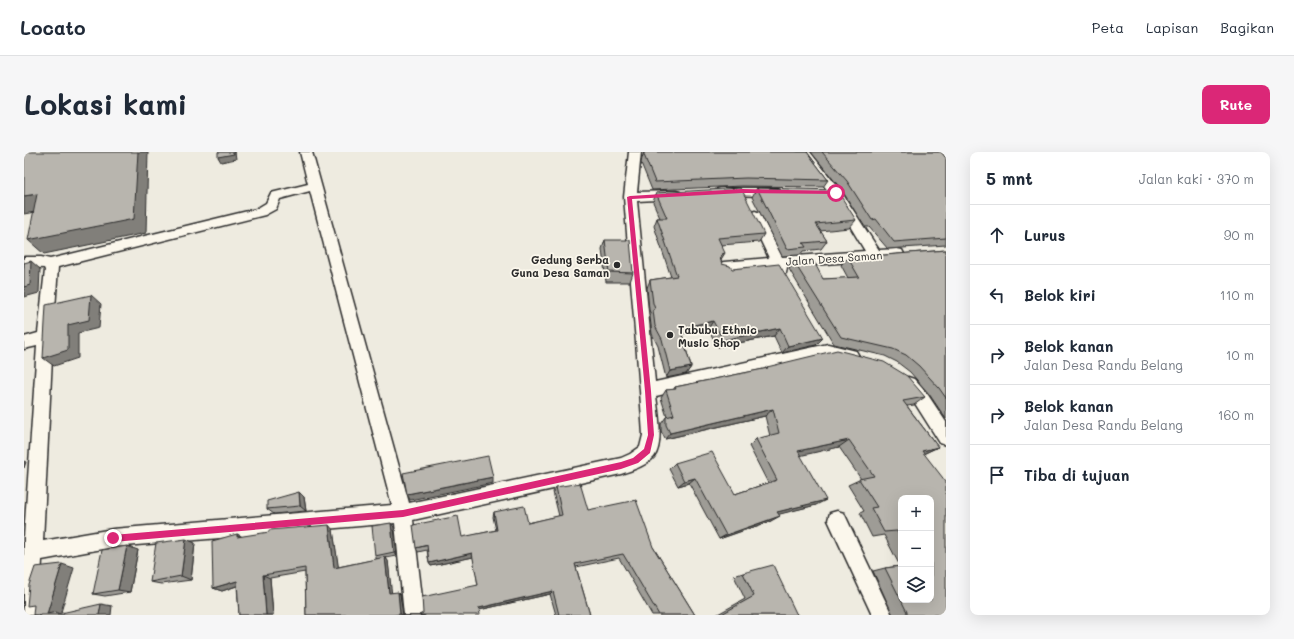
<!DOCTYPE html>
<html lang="id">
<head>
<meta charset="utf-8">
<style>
	body { margin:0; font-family:Mali,sans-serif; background:#f6f6f7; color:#1f2937 }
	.controls { position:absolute; right:12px; bottom:12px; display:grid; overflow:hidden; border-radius:8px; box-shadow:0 4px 16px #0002 }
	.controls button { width:36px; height:36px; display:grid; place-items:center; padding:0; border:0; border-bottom:1px solid #e0e1e3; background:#fff; color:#1f2937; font:20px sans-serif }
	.stop { position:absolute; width:12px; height:12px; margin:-9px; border:3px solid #db2777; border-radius:50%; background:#fff }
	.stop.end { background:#db2777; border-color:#fff; box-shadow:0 1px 4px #0008 }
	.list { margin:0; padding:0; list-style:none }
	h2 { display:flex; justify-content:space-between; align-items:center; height:52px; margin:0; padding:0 16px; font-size:17px }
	h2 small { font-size:13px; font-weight:400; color:#747a83 }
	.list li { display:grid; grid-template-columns:26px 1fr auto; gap:12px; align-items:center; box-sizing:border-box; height:60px; padding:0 16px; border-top:1px solid #e0e1e3 }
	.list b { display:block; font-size:15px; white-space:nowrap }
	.list p { margin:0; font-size:13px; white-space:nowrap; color:#747a83 }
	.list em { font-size:13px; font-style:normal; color:#747a83 }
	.icon { flex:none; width:22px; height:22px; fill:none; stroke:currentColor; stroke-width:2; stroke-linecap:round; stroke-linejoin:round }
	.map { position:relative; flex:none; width:922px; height:463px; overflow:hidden; border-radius:8px }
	header { display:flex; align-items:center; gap:24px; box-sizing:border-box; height:56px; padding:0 20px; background:#fff; border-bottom:1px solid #e0e1e3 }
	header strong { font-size:19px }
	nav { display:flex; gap:22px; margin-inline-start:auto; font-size:14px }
	.intro { display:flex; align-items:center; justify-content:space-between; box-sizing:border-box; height:96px; padding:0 24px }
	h1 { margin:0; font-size:28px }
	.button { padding:10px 18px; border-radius:8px; background:#db2777; color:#fff; font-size:14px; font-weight:700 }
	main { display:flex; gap:24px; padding:0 24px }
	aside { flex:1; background:#fff; border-radius:8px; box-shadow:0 4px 16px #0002 }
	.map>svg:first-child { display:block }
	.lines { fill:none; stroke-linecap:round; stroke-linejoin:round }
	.street-casing { stroke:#2b2b2b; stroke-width:3 }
	.street { fill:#fbf7ec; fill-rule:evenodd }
	.wall { fill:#9e9c96; stroke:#2b2b2b; fill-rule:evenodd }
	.shaded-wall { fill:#817f7a; stroke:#2b2b2b }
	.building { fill:#b8b5ae; stroke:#2b2b2b }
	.route { fill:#db2777 }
	.poi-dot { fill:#2b2b2b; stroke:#fbf7ec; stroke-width:1.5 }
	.labels { text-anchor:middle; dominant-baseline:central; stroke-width:3.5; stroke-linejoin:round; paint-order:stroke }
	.street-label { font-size:11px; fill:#2b2b2b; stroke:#fbf7ec }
	.poi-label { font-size:11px; font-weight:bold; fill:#2b2b2b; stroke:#fbf7ec; text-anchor:end }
</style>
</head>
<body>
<header>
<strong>Locato</strong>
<nav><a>Peta</a><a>Lapisan</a><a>Bagikan</a></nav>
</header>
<div class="intro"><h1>Lokasi kami</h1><a class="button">Rute</a></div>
<main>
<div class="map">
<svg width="922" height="463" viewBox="0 0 922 463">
	<rect width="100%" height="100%" fill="#eeebe0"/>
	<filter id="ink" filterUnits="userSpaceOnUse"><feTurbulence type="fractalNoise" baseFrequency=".025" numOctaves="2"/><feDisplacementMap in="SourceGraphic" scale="8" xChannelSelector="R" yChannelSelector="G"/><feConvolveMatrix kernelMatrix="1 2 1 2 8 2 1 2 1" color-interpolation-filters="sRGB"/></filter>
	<g filter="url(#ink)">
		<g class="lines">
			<defs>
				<g id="street">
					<path d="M276 0H288L385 351 597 306 606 302 616 295 619 283 616 239 600 45 605 0H617L613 40 652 39 656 40 658 43 656 46 652 47 613 49 631 230 804 192 832 199 835 204 832 209 827 210 804 204 632 244C634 259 640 293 630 305 622 314 608 318 597 322L389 368 400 463H380L371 371 89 395 18 408 15 463H0V386L13 194 0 197V185L14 181 21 118 20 116 0 115V105H17L26 107 232 57 242 51 247 41 284 32ZM286 39 368 353 89 377 19 389 29 185 34 115 241 63 252 57 256 47Z"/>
					<path d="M774 0H786L816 38 855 98 873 97 878 98 880 102 878 106 763 115 762 121 757 122 752 121 750 116 700 120 695 119 693 115 695 111 700 110 745 106 725 64 726 61 731 59 736 61 737 64 758 105 841 99 808 44Z"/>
					<path d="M697 36H752L756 37 758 40 756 43 752 44 693 43 691 40 693 37Z"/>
					<path d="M884 225 890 227 904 243 922 270V293L916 291 892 253 876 232 878 227Z"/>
					<path d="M813 359 820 361 868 463H848L804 368 806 361Z"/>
				</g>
			</defs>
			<use href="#street" class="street-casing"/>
			<use href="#street" class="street"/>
		</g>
		<g class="wall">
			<path d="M620 0H783L804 28 799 35 718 34 628 38 617 11 618 6Z"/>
			<path d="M787 0H917L922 6V93L864 97 845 75H841L817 37Z"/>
			<path d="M733 36 832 68 825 76 796 79 803 89 797 97 779 99 776 103 758 104 728 45Z"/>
			<path d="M632 41 740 82 735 90 697 93V108L698 112 708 117 792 193 758 201 750 184 694 195 684 177 658 182 667 215 662 222 642 226 634 194 628 182 626 165 627 162 625 158 623 136 626 128 647 125 630 74 633 66H636L629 50Z"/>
			<path d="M581 88 609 121 606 130H582L578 97Z"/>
			<path d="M922 98V267L905 242 886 220 873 210 861 204 810 192 765 117 770 110 799 127 824 126 817 113 824 106Z"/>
			<path d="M743 215 901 245 890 253 883 254 914 295 899 302 922 463H869L849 419 861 416 876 414 860 383 848 385 836 361 840 359 824 333 837 327 815 295 776 303 792 353 754 362 747 369 695 387 665 331 654 334 645 317 651 311 711 342 744 331 725 294 732 287 746 284 741 264 641 287 637 279V272L642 265H643L637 246 642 238H649L651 235 740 217ZM877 346 907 448H877Z"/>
			<path d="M532 335 564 358 629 395 671 463H628L595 406 552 415 566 463H532L526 442 455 458 399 461 454 433 449 405 407 414 405 411 403 398 394 400 392 396 472 378 469 365 470 360 504 371 535 364 529 340Z"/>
			<path d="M280 345 282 359 250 362 243 357Z"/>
			<path d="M370 375 373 404 362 406 364 409 367 441 376 442 379 463H282L281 420 246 426 249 463H215L213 434 198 439 189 436 213 382 218 385 309 378 314 415 353 407 351 404Z"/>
			<path d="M171 391 167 428 137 432 126 430Z"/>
			<path d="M114 398 106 440 81 444 69 442Z"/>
			<path d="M719 421 772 461 774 463H692L721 447 710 424Z"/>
		</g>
		<g class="shaded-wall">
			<path d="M114 0H124L122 81 20 102 4 88Z"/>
			<path d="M209 0H211L212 7 197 10 194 5Z"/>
			<path d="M13 42 27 57 0 62V44Z"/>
			<path d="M701 101 696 109 694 110 698 102Z"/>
			<path d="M7 109 16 117 15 141 0 145V135Z"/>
			<path d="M67 143 77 152 75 176 54 181V206L30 214 19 206Z"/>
			<path d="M689 169 684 177 652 183 656 176Z"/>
			<path d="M756 176 750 184 694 195 699 188Z"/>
			<path d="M799 186 792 193 758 201 764 194Z"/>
			<path d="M667 215 662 222 642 226 646 219Z"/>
			<path d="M749 257 741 264 641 287 646 281Z"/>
			<path d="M825 288 815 295 766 306 774 299Z"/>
			<path d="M914 295 901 301 885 306 898 299Z"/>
			<path d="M0 309 2 310 0 316Z"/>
			<path d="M469 325V331L386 348 383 342Z"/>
			<path d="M671 326 665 331 654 334 660 329Z"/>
			<path d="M275 340 280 345 282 359 276 354Z"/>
			<path d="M802 348 792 353 744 365 753 360Z"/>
			<path d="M756 364 747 369 695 387 702 383Z"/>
			<path d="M367 371 370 375 373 404 370 400Z"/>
			<path d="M305 373 309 378 315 419 310 416Z"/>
			<path d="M213 382 221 386 213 385Z"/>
			<path d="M162 387 171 391 167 428 157 424Z"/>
			<path d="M103 394 114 398 106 440 94 438Z"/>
			<path d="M448 401 449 405 407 414 405 411Z"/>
			<path d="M361 405 364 409 368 444 365 441Z"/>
			<path d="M38 412 50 416 37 460 46 461V463L23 462Z"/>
			<path d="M239 423 246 426 249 463H242Z"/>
			<path d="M213 429 221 431 198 439 189 436Z"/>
			<path d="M529 439 526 442 455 458V456Z"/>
			<path d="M374 440 376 442 379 463 376 462Z"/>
			<path d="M77 452 88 454 87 463H75Z"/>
		</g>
		<g class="building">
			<path d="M1 0H114L110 67 4 88 13 42 0 44V3H1Z"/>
			<path d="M194 0H209L210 2 194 5Z"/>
			<path d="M620 0H783L804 28 722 26 631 30 620 3Z"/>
			<path d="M798 0H917L922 6V86L870 90 852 67 848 68 823 29Z"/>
			<path d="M717 36 740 82 694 86 701 101 698 102 696 106 698 112 706 114 708 117 755 112 799 186 764 194 756 176 699 188 689 169 656 176 667 215 646 219 638 187 631 174 629 158 631 157 629 151 626 128 653 124 633 66H643L632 41Z"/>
			<path d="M733 36 813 38 832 68 792 72 803 89 779 91 782 95 763 97Z"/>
			<path d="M581 88H606L609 121 585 120Z"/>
			<path d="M922 98V246L915 236 895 214 882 203 869 197 817 185 770 110 789 108 799 127 835 125 824 106Z"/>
			<path d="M7 109 6 133 0 135V111Z"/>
			<path d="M67 143 65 168 44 173V198L19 206 22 153Z"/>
			<path d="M813 198 860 210 883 224 901 245 879 249 914 295 898 299 922 330V463H877L883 462V460L877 448H907V346H877V387L873 379 860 380 847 356 853 355 835 327 850 324 825 288 774 299 802 348 753 360 756 364 702 383 671 326 660 329 651 311 688 300 711 342 753 328 732 287 755 281 749 257 646 281 642 273V265L650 263 642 238 652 237 651 235 744 216 743 215Z"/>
			<path d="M464 304 469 325 383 342 379 321Z"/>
			<path d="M556 331 564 358 612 348 629 395 671 463H635L599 402 551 412 566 463H535L529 439 455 456 456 463H395L399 461 398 445 454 433 448 401 405 411 403 393 392 396 389 373 434 364 438 385 473 378 470 360 500 354 504 371 538 363 532 335Z"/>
			<path d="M275 340 276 354 243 357V349Z"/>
			<path d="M367 371 370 400 351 404 348 374Z"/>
			<path d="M305 373 310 416 361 405 365 441 374 440 376 462 370 463H282L281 416 239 423 242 463H215L213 429 189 436 188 389 213 382V385L245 380V378Z"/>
			<path d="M162 387 157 424 126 430 132 391Z"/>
			<path d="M103 394 94 438 69 442 78 398Z"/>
			<path d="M38 412 23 462 33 460V462L77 452 75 463H9L10 453 3 454 5 433 11 415Z"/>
			<path d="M749 413 772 461 774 463H696L730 444 719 421Z"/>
			<path d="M877 414V448L861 416Z"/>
		</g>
	</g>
	<path class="route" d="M718 37 812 39 814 41 812 42 718 41 608 47 627 239 630 283 626 301 614 311 597 317 379 365 89 390 86 389 85 386 89 383 379 358 597 310 609 306 620 297 624 283 621 239 603 45 606 44Z"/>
	<g class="poi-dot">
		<circle cx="593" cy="113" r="4"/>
		<circle cx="646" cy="183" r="4"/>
	</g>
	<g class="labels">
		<g class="street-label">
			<text transform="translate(810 106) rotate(-4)">Jalan Desa Saman</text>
		</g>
		<g class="poi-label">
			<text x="585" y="107">Gedung Serba<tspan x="585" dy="13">Guna Desa Saman</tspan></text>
			<text x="654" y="177" text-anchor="start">Tabubu Ethnic<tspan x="654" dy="13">Music Shop</tspan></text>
		</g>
	</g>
</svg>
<div class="controls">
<button>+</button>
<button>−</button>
<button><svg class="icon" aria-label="layers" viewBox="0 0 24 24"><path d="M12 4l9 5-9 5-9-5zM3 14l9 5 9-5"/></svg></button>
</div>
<div class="stop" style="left:812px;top:41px"></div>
<div class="stop end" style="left:89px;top:386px"></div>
</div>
<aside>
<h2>5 mnt<small>Jalan kaki · 370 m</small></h2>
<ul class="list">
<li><svg class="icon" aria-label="ahead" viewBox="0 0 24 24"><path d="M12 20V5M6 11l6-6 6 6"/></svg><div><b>Lurus</b></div><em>90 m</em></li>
<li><svg class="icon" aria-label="left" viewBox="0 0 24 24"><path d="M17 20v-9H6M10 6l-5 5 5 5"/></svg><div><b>Belok kiri</b></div><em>110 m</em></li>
<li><svg class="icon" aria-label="right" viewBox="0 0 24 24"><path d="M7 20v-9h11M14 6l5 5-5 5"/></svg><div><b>Belok kanan</b><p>Jalan Desa Randu Belang</p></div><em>10 m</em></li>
<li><svg class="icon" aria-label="right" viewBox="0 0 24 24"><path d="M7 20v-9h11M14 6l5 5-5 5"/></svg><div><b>Belok kanan</b><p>Jalan Desa Randu Belang</p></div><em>160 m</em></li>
<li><svg class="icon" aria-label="arrive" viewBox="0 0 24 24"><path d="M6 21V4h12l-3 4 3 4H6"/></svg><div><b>Tiba di tujuan</b></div></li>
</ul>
</aside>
</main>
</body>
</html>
